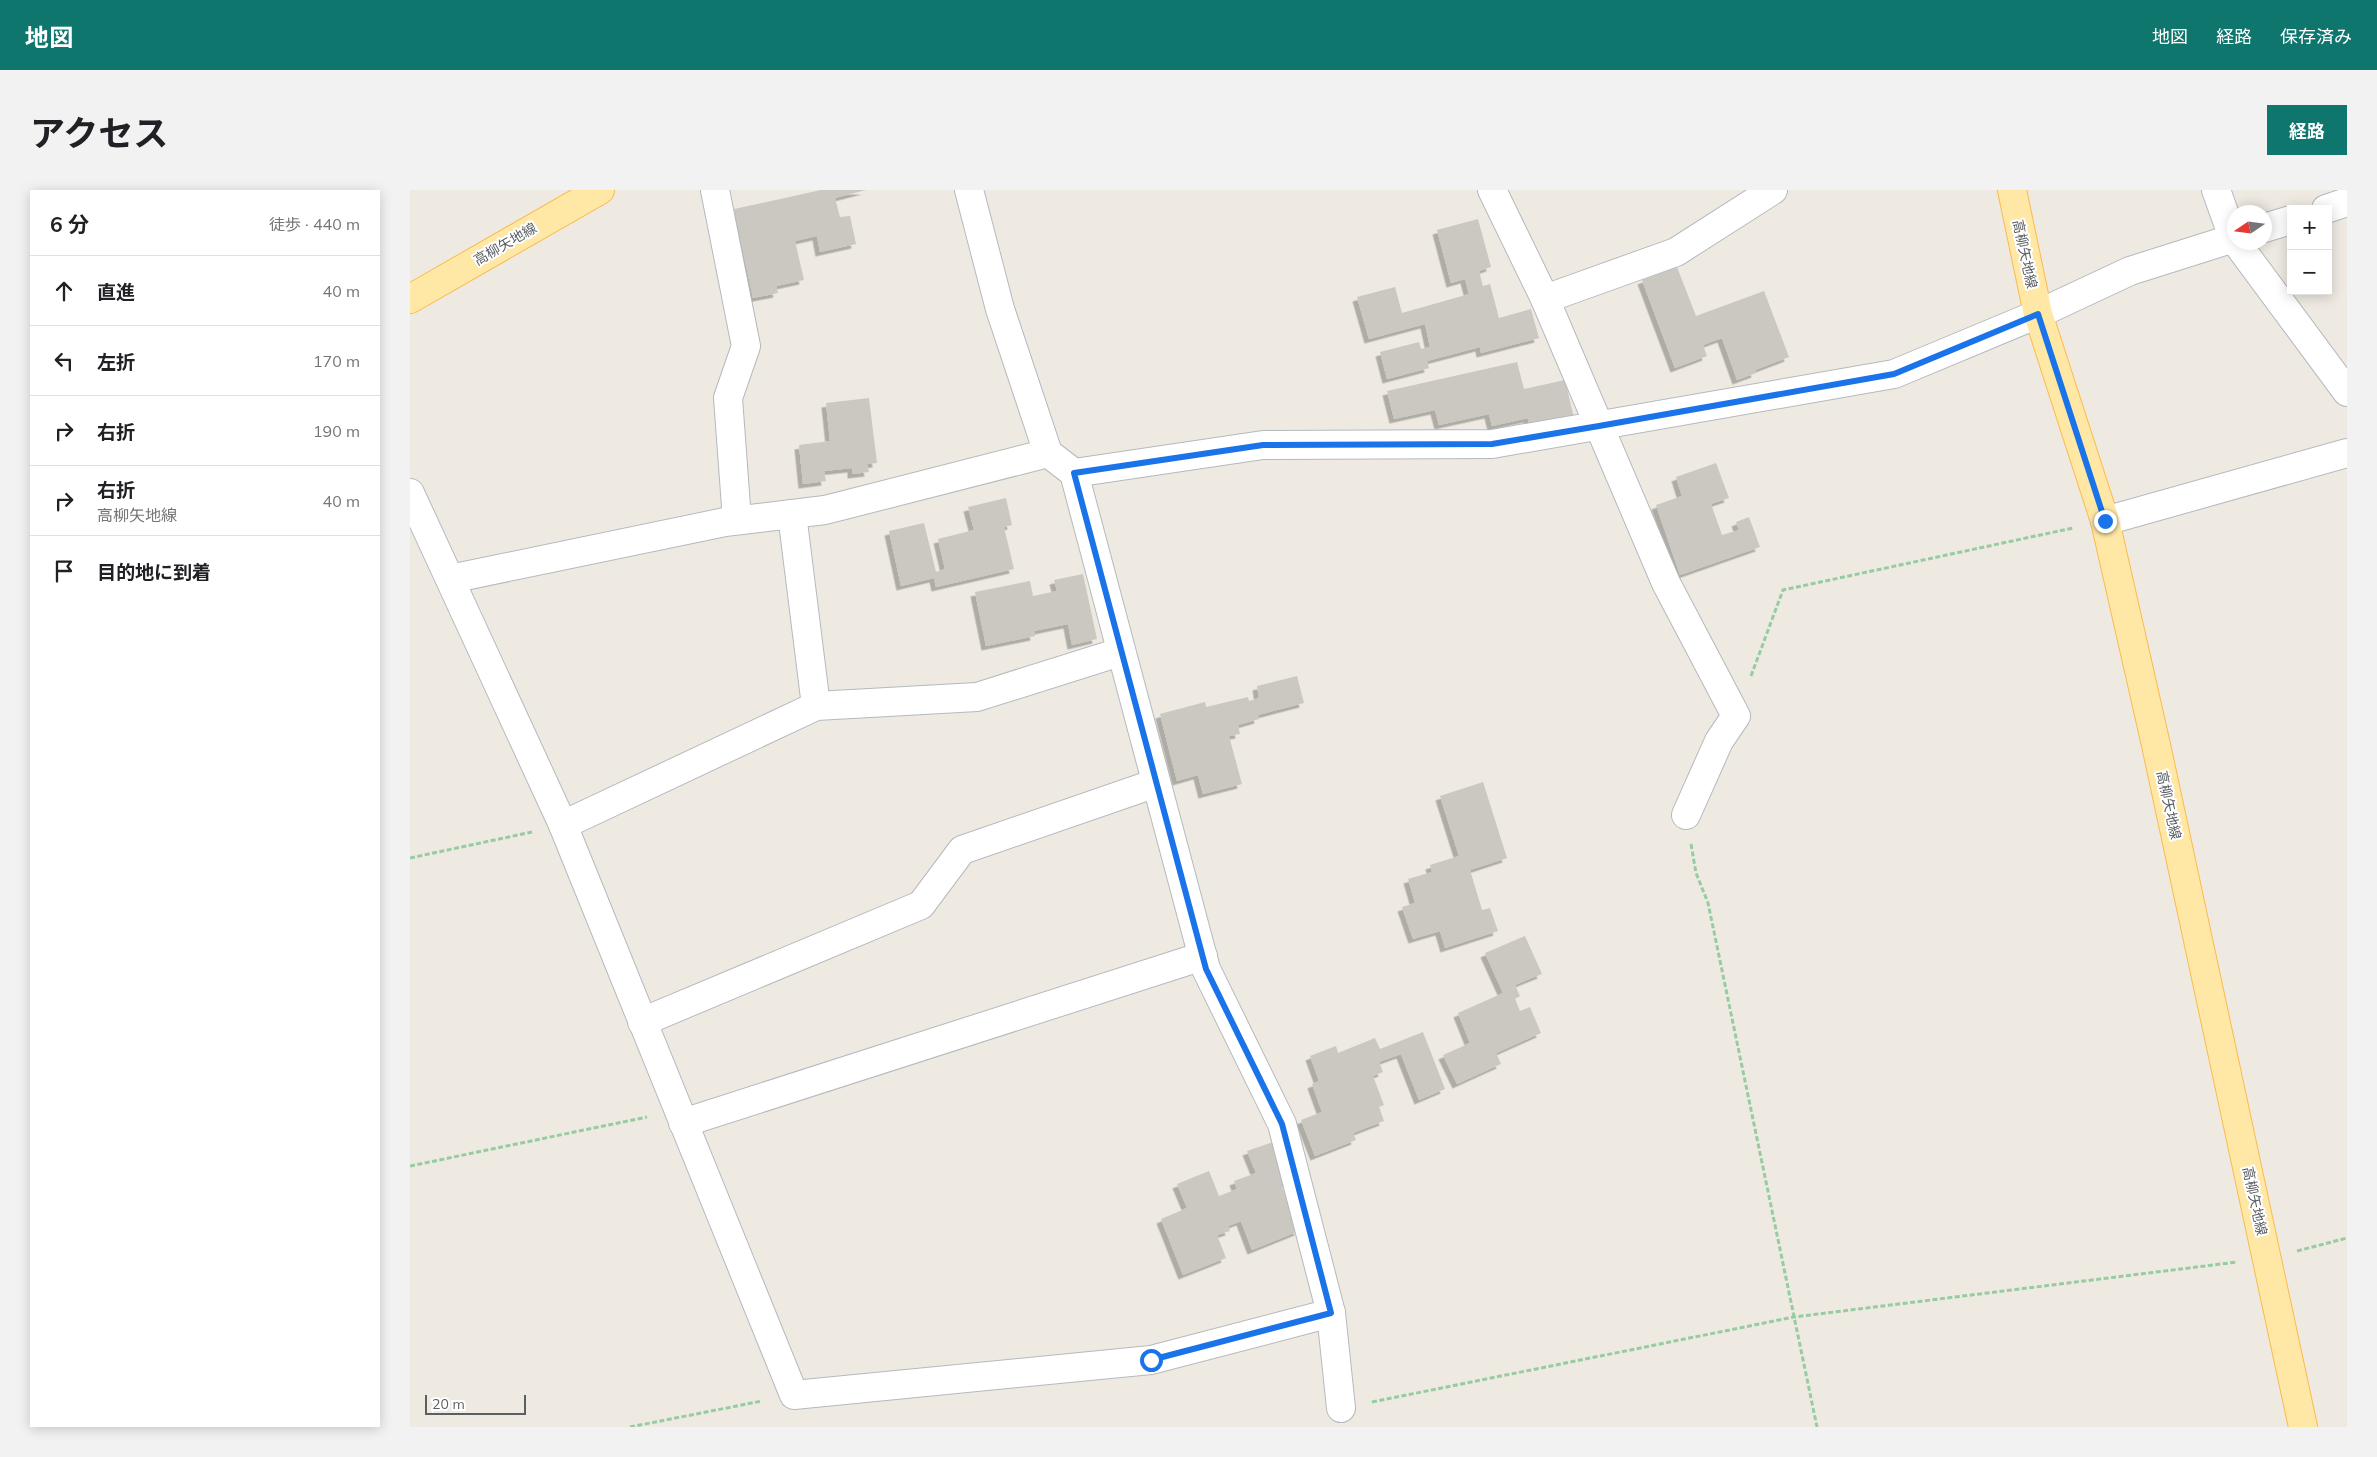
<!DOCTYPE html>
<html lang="ja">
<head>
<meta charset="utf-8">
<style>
	body { margin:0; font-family:Mulish,"Noto Sans JP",sans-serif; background:#f2f2f2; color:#202124 }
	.controls { position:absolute; right:15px; top:15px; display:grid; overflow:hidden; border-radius:0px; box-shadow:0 2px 12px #0003 }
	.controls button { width:45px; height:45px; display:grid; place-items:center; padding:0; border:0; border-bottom:1px solid #e0e0e0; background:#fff; color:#202124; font:25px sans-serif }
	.compass { position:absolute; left:1817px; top:15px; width:45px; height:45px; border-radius:50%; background:#fff; box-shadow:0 2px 12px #0003; rotate:257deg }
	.scale { position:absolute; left:15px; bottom:12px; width:101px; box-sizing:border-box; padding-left:5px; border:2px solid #5a5f64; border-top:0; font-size:14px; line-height:18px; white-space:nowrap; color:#5a5f64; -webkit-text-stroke:4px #fff; paint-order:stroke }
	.stop { position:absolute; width:15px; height:15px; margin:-11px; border:4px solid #1a73e8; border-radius:50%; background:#fff }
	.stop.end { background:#1a73e8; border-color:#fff; box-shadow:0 1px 5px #0008 }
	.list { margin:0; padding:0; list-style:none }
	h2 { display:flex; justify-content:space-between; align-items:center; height:65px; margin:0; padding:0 20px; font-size:21px }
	h2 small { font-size:16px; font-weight:400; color:#757577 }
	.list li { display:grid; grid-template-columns:32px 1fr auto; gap:15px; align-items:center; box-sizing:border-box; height:70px; padding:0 20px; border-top:1px solid #e0e0e0 }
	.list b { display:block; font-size:19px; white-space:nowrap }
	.list p { margin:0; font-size:16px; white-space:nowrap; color:#757577 }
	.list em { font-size:16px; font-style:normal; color:#757577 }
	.icon { flex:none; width:28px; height:28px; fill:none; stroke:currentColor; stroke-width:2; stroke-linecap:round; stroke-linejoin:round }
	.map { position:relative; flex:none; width:1937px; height:1237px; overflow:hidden; border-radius:0px }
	header { display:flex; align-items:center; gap:30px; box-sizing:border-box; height:70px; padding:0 25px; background:#0f766e; color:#fff }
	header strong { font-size:24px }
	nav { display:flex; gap:28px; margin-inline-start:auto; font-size:18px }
	.intro { display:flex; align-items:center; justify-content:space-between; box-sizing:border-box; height:120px; padding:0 30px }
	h1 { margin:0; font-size:35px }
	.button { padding:12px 22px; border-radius:0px; background:#0f766e; color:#fff; font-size:18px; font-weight:700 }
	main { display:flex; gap:30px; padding:0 30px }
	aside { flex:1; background:#fff; border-radius:0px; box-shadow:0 2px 12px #0003 }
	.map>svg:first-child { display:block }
	.building { fill:#cbc7c1; filter:url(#shadow) }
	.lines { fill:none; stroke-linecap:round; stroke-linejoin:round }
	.minor-casing { stroke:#b5b9bd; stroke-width:30 }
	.major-casing { stroke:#fcba4d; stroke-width:30 }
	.path { stroke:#96cca0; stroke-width:3; stroke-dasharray:5 2.5; stroke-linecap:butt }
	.minor { stroke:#fff; stroke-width:28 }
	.major { stroke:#ffe8a6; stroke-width:28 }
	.route { stroke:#1a73e8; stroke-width:6 }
	.labels { text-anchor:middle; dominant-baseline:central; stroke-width:4; stroke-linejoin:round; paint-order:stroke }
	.street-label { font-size:14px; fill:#5a5f64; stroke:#fff }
</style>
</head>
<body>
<header>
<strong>地図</strong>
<nav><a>地図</a><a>経路</a><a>保存済み</a></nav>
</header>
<div class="intro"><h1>アクセス</h1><a class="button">経路</a></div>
<main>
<aside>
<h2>6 分<small>徒歩 · 440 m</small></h2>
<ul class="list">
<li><svg class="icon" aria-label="ahead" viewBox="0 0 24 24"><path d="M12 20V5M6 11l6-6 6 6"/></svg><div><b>直進</b></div><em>40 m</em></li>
<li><svg class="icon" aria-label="left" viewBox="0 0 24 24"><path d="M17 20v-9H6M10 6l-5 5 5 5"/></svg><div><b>左折</b></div><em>170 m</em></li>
<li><svg class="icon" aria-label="right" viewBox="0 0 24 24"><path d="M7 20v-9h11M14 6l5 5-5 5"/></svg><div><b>右折</b></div><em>190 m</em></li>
<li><svg class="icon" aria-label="right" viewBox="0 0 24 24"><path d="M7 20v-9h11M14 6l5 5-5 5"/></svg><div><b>右折</b><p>高柳矢地線</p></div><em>40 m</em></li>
<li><svg class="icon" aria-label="arrive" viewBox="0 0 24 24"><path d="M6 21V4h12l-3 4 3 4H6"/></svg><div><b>目的地に到着</b></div></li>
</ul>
</aside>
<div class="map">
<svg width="1937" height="1237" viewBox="0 0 1937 1237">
	<defs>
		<filter id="shadow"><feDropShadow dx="-4.5" dy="4.5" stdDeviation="0" flood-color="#0004"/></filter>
	</defs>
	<rect width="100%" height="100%" fill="#eeeae2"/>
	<g class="building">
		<path d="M411 0H456L425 8 430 27 440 26 446 54 410 62 407 46 385 51 394 90 366 96 368 103 343 108 324 19Z"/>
		<path d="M1068 29 1081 77 1069 81 1073 96 1080 94 1089 128 1121 119 1129 148 1071 163 1070 157 1017 171 1019 178 977 189 970 162 1009 152 1011 159 1020 157 1015 134 959 149 947 107 985 97 992 123 1059 104 1055 89 1041 93 1027 40Z"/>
		<path d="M1267 77 1286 126 1354 101 1379 167 1345 180 1346 183 1327 190 1312 148 1293 155 1297 166 1265 178 1232 90Z"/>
		<path d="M1107 172 1114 199 1155 190 1164 228 1120 238 1118 228 1082 236 1079 224 1029 235 1025 220 984 229 977 201Z"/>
		<path d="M459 208 467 273 457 274 459 282 442 284V278L414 281 416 291 393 294 389 255 420 251 416 213Z"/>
		<path d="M1306 273 1319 308 1301 314 1312 345 1329 340 1326 332 1339 327 1350 357 1270 385 1246 315 1272 306 1266 287Z"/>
		<path d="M596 308 602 335 594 337 604 379 526 397 524 388 491 396 479 341 514 333 526 382 535 379 528 349 564 340 558 317Z"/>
		<path d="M673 384 687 449 662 455 658 434 624 441 625 446 576 456 565 402 620 391 623 406 647 401 644 390Z"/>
		<path d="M887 486 894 513 848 525 849 529 828 535 830 544 819 546 832 594 793 604 788 585 767 591 750 524 795 512 796 517 838 507 839 511 849 508 847 496Z"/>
		<path d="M1073 592 1097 668 1060 680 1072 720 1080 718 1088 741 1035 758 1030 741 1003 749 992 717 1005 713 998 689 1022 682 1020 675 1049 666 1030 606Z"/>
		<path d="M1115 746 1132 784 1105 795 1110 806 1105 809 1110 821 1120 817 1131 843 1086 863 1091 874 1047 894 1033 865 1060 853 1048 823 1093 803 1075 763Z"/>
		<path d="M1013 842 1035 899 1009 910 991 864 969 872 973 882 963 886 974 915 969 917 974 931 943 943 946 950 905 966 891 930 912 922 902 894 909 891 900 866 926 856 928 863 965 848 970 859Z"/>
		<path d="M863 952 879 992 871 994 889 1041 842 1060 831 1031 818 1036 820 1041 807 1045 816 1068 773 1085 751 1029 777 1018 767 994 799 981 809 1006 827 999 824 991 846 983 837 961Z"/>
	</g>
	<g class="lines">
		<defs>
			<g id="minor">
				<path d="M305 0 336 156 318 208 327 330"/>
				<path d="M559 0 590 119 638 263 664 283 796 779 872 934 921 1123 931 1218"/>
				<path d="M1082 0 1135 109 1256 393 1326 526 1309 551 1276 625"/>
				<path d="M1806 0 1824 50"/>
				<path d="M1916 19 1937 12"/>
				<path d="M1854 38 1881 30"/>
				<path d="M1826 52 1937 202"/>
				<path d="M1135 109 1266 62 1363 0"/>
				<path d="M664 283 853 255 1082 254 1484 184 1628 124 1720 81 1824 48"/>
				<path d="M0 303 153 635 384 1205 741 1170 921 1123"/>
				<path d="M382 324 406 516"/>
				<path d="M1695 331 1937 263"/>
				<path d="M40 389 315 332 415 320 638 263"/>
				<path d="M153 635 406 516 567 507 710 462"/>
				<path d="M232 832 511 715 552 660 746 593"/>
				<path d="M273 933 793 766"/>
			</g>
			<g id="major">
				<path d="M1602 0 1628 124 1695 331 1746 555 1893 1237"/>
				<path d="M0 109 190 0"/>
			</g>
		</defs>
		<use href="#minor" class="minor-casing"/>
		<use href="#major" class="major-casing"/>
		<g class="path">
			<path d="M1341 486 1373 400 1663 338"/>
			<path d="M1281 654 1286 683 1298 713 1407 1237"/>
			<path d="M0 668 122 642"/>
			<path d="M0 976 237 927"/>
			<path d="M1887 1061 1937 1048"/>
			<path d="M962 1212 1384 1127 1827 1072"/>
			<path d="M220 1237 352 1211"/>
		</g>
		<use href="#minor" class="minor"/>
		<use href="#major" class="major"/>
	</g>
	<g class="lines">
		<path class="route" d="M741 1170 921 1123 872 934 796 779 664 283 853 255 1082 254 1189 236 1484 184 1628 124 1695 331"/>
	</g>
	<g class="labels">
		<g class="street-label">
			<text transform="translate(95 54) rotate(-30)">高柳矢地線</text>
			<text transform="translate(1615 64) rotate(78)">高柳矢地線</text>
			<text transform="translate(1759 615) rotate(78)">高柳矢地線</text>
			<text transform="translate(1845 1011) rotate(78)">高柳矢地線</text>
		</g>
	</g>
</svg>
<div class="controls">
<button>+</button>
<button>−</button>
</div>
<svg class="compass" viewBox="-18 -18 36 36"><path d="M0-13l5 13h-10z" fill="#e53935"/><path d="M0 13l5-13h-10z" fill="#757577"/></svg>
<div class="scale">20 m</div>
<div class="stop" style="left:741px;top:1170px"></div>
<div class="stop end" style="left:1695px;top:331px"></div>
</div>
</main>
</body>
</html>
